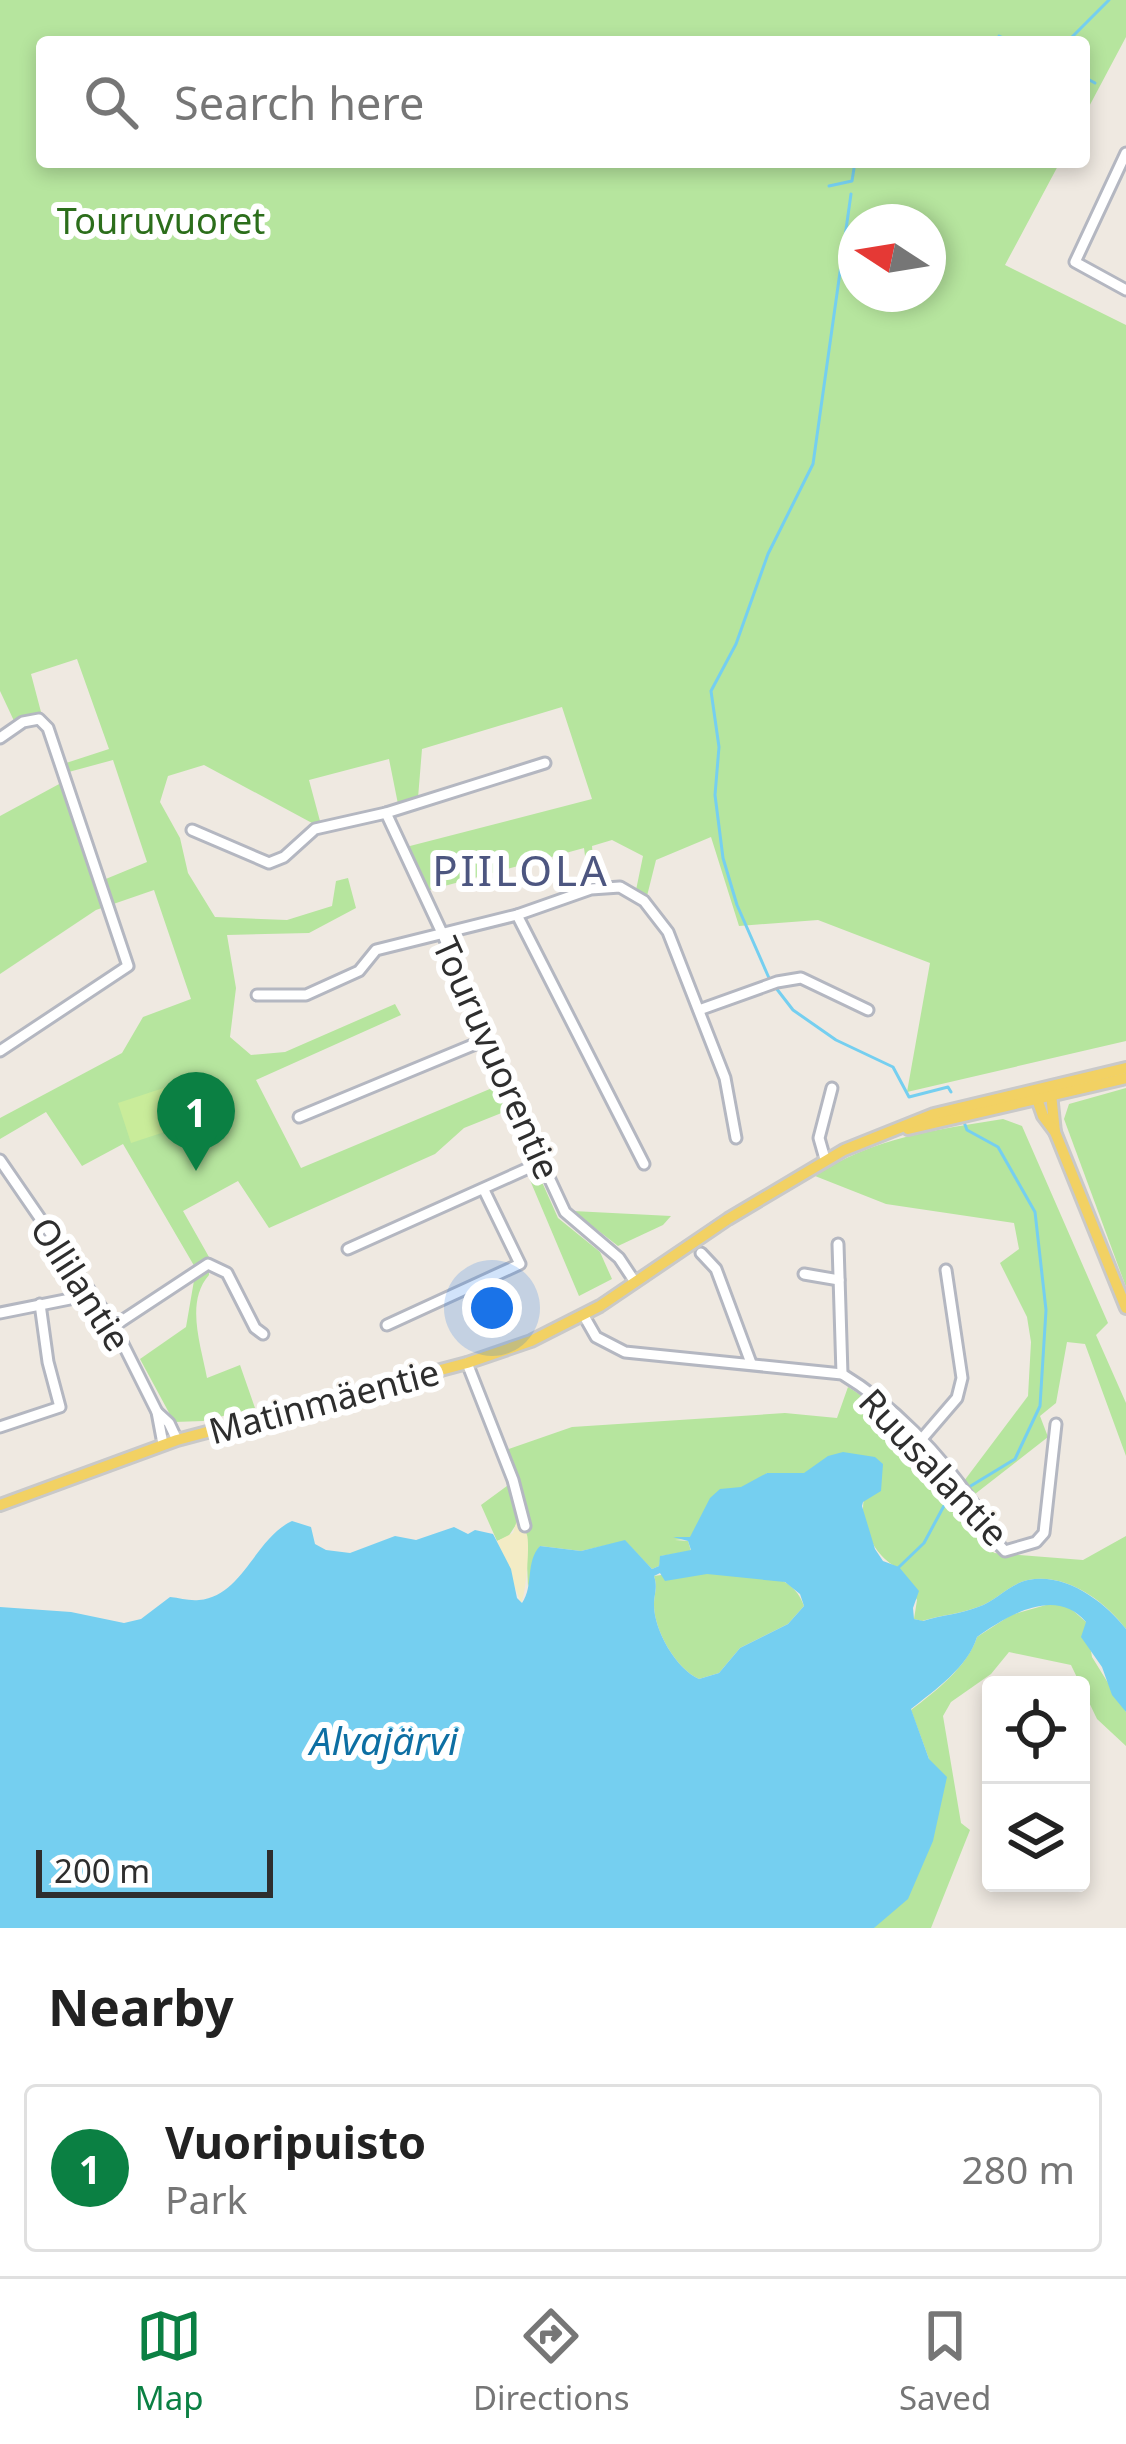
<!DOCTYPE html>
<html lang="en">
<head>
<meta charset="utf-8">
<style>
	body { margin:0; font-family:"Noto Sans",sans-serif; background:#f6f6f6; color:#222 }
	.controls { position:absolute; right:36px; bottom:36px; display:grid; overflow:hidden; border-radius:12px; box-shadow:0 6px 18px #0003 }
	.controls button { width:108px; height:108px; display:grid; place-items:center; padding:0; border:0; border-bottom:3px solid #e0e0e0; background:#fff; color:#222; font:60px sans-serif }
	.compass { position:absolute; left:838px; top:204px; width:108px; height:108px; border-radius:50%; background:#fff; box-shadow:0 6px 18px #0003; rotate:282deg }
	.scale { position:absolute; left:36px; bottom:30px; width:237px; box-sizing:border-box; padding-left:12px; border:6px solid #2e2e2e; border-top:0; font-size:33px; line-height:42px; white-space:nowrap; color:#2e2e2e; -webkit-text-stroke:9px #fff; paint-order:stroke }
	.you { position:absolute; left:492px; top:1308px; width:42px; height:42px; margin:-30px; border:9px solid #fff; border-radius:50%; background:#1a73e8; box-shadow:0 0 0 18px #1a73e833 }
	.badge { display:grid; place-items:center; width:78px; height:78px; border-radius:50%; background:#0b8043; color:#fff; font-size:39px; font-weight:700 }
	.pin { position:absolute; translate:-50% -99px; filter:drop-shadow(0 3px 6px #0008) }
	.pin::after { content:''; position:absolute; top:63px; width:42px; height:36px; background:inherit; clip-path:polygon(0 0,100% 0,50% 100%) }
	.list { margin:0; padding:0; list-style:none }
	h2 { display:flex; justify-content:space-between; align-items:center; height:156px; margin:0; padding:0 48px; font-size:51px }
	h2 small { font-size:39px; font-weight:400; color:#767676 }
	.list li { display:grid; grid-template-columns:78px 1fr auto; gap:36px; align-items:center; box-sizing:border-box; height:168px; margin:0 24px 24px; padding:0 24px; border:3px solid #e0e0e0; border-radius:12px }
	.list b { display:block; font-size:45px; white-space:nowrap }
	.list p { margin:0; font-size:39px; white-space:nowrap; color:#767676 }
	.list em { font-size:39px; font-style:normal; color:#767676 }
	.icon { flex:none; width:66px; height:66px; fill:none; stroke:currentColor; stroke-width:2; stroke-linecap:round; stroke-linejoin:round }
	.map { position:relative; flex:none; width:1126px; height:1928px; overflow:hidden }
	.search { position:absolute; background:#fff; box-shadow:0 6px 18px #0003; left:36px; right:36px; top:36px; height:132px; display:flex; align-items:center; gap:30px; box-sizing:border-box; padding:0 42px; border-radius:12px; color:#767676; font-size:45px }
	.sheet { height:348px; background:#fff }
	nav { display:flex; justify-content:space-around; align-items:center; box-sizing:border-box; height:168px; border-top:3px solid #e0e0e0; background:#fff; font-size:33px; color:#767676 }
	nav a { display:grid; justify-items:center; gap:6px }
	nav .on { color:#0b8043 }
	.map>svg:first-child { display:block }
	.green { fill:#b6e59e; fill-rule:evenodd }
	.sand { fill:#f3ecc5 }
	.pitch { fill:#c9ec9a }
	.water { fill:#75cff0; fill-rule:evenodd }
	.lines { fill:none; stroke-linecap:round; stroke-linejoin:round }
	.stream { stroke:#75cff0; stroke-width:3 }
	.minor-casing { stroke:#b4b7c1; stroke-width:15 }
	.major-casing { stroke:#c9c9c9; stroke-width:16 }
	.minor { stroke:#fff; stroke-width:9 }
	.major { stroke:#f2d163; stroke-width:10 }
	.labels { text-anchor:middle; dominant-baseline:central; stroke-width:12; stroke-linejoin:round; paint-order:stroke }
	.park-label { font-size:36px; fill:#2c6e1b; stroke:#fff }
	.street-label { font-size:36px; fill:#2e2e2e; stroke:#fff }
	.water-label { font-size:39px; font-style:italic; fill:#0d6fa3; stroke:#fff }
	.quarter-label { font-size:42px; letter-spacing:3px; fill:#4d5680; stroke:#fff }
</style>
</head>
<body>
<div class="map">
<svg width="1126" height="1928" viewBox="0 0 1126 1928">
	<rect width="100%" height="100%" fill="#efe9e1"/>
	<g class="green">
		<path d="M0 0H1126V37L1084 116V42H42V162H1060L1005 265 1126 325V1041L907 1092 930 963 818 920 739 926 711 837 656 860 646 900 635 895 643 856 612 840 592 846 595 886 589 887 584 848 426 891 406 847 592 799 562 707 422 749 418 798 398 804 389 759 309 780 320 821 312 823 204 765 168 776 160 802 180 838 188 873 215 917 287 920 332 906 336 881 348 878 356 908 309 933 227 935 236 988 230 1037 251 1055 285 1052 395 1004 401 1015 256 1080 301 1168 497 1086 509 1110 464 1128 435 1154 269 1228 238 1181 183 1211 209 1257V1275C185 1302 201 1345 207 1378L240 1365 255 1408 203 1421 174 1422 140 1359 186 1327 196 1269 123 1144 82 1166 46 1112 0 1139V1118L122 1053 143 1017 191 999 154 890 96 910 0 974V816L61 783 96 883 147 862 113 760 65 773 63 764 109 749 77 659 31 674 41 712 15 723 0 691ZM856 222H928V294H856Z"/>
		<path d="M1126 1088V1287L1064 1119 1069 1104Z"/>
		<path d="M1003 1119 1022 1126 1108 1323 1096 1335 1126 1403V1456L1085 1344 1067 1342 1056 1403 1040 1416 1048 1437 975 1494 964 1481 1028 1396 1031 1342 1027 1317 1000 1263 1019 1249 1014 1223 886 1204 815 1176C873 1137 936 1130 1003 1119Z"/>
		<path d="M531 1171 538 1173 558 1218 600 1252 612 1279 579 1296 527 1173Z"/>
		<path d="M573 1211 671 1216 663 1225 618 1246Z"/>
		<path d="M848 1387C906 1421 957 1497 994 1553L1083 1560 1126 1536V1629C1105 1601 1066 1572 1028 1580 1009 1584 996 1601 978 1607 960 1614 941 1615 922 1621L914 1619 917 1600 899 1568C874 1558 857 1521 865 1495L804 1473H767L693 1538 675 1540 688 1541 691 1551 661 1556 659 1566 652 1569 625 1541 581 1551 540 1546 528 1587 526 1540 519 1520 508 1537 497 1541 481 1505 511 1483 500 1452 572 1427 785 1413 837 1418Z"/>
		<path d="M682 1572C721 1573 789 1560 804 1606L788 1624 740 1648 719 1673 699 1679C676 1669 654 1630 654 1605 654 1593 658 1588 654 1576Z"/>
		<path d="M1053 1603 1069 1607 1086 1622 1092 1657 1126 1712V1746L1097 1719 1071 1665 1009 1652 991 1674 951 1702 943 1716 961 1823 970 1830 931 1928H874L929 1759 911 1710C935 1692 968 1666 977 1637L1011 1615Z"/>
	</g>
	<path class="sand" d="M518 1517C519 1523 525 1528 527 1535 530 1543 526 1596 521 1603L497 1541 513 1533Z"/>
	<path class="pitch" d="M188 1080 201 1120 131 1143 118 1103Z"/>
	<path class="water" d="M843 1452 875 1457 883 1464 881 1491 863 1502 862 1506 875 1549 883 1561 899 1567 919 1591 913 1608 914 1619 923 1621C941 1615 961 1614 978 1607 996 1601 1009 1584 1028 1580 1066 1572 1105 1602 1126 1629V1712L1112 1695 1102 1667 1081 1637 1086 1622C1056 1586 1008 1615 977 1637 968 1667 935 1690 911 1709L929 1759 947 1777 933 1841 908 1899 874 1928H0V1607L71 1612 124 1623 141 1619 170 1597C180 1598 189 1601 199 1600 243 1596 255 1538 292 1521L311 1527 315 1544 326 1550 350 1553 395 1536 416 1540 454 1527 468 1534 475 1530 493 1534 511 1569 517 1598 522 1603C534 1586 525 1562 540 1546L581 1551 625 1540 652 1569 659 1566 660 1556 691 1550 688 1541 673 1537H690L710 1498 720 1489 741 1487 767 1473H804L828 1456ZM660 1573 665 1581 707 1574 785 1582 800 1594 804 1606 788 1624 740 1648 719 1673 699 1679C676 1669 654 1630 654 1605 654 1593 658 1588 654 1576Z"/>
	<g class="lines">
		<g class="stream">
			<path d="M999 36 1012 42"/>
			<path d="M1067 42 1109 0"/>
			<path d="M1084 77 1095 83"/>
			<path d="M829 186 852 181 855 162"/>
			<path d="M769 978 737 905 723 858 715 795 719 747 711 691 736 644 768 554 813 464 851 194"/>
			<path d="M776 988 793 1010 836 1040 893 1067 909 1097 948 1087 951 1092"/>
			<path d="M964 1122 967 1130 998 1147 1035 1212 1046 1310 1040 1406 1015 1459 969 1487"/>
			<path d="M899 1567 924 1543 946 1502 954 1497"/>
		</g>
		<defs>
			<g id="minor">
				<path d="M1126 153 1075 262 1126 290"/>
				<path d="M0 738 23 722 39 719 48 728 128 966 0 1051"/>
				<path d="M386 813 443 935 485 1040 565 1212 619 1258 635 1282"/>
				<path d="M192 830 269 863 284 857 315 829 386 813 545 763"/>
				<path d="M517 915 644 1164"/>
				<path d="M257 995H306L359 971 376 950 517 915 591 889 620 887 644 901 668 932 725 1078 736 1138"/>
				<path d="M699 1010 777 982 801 978 868 1010"/>
				<path d="M299 1117 485 1040"/>
				<path d="M825 1159 819 1138 832 1088"/>
				<path d="M0 1160 114 1326 157 1412 163 1444"/>
				<path d="M838 1244 842 1374"/>
				<path d="M348 1249 542 1162"/>
				<path d="M701 1253 716 1269 751 1363"/>
				<path d="M804 1274 839 1280"/>
				<path d="M0 1313 90 1295"/>
				<path d="M584 1316 596 1337 625 1352 842 1374C892 1404 941 1455 973 1503 984 1519 991 1538 1005 1551L1036 1542 1044 1533 1056 1424"/>
				<path d="M387 1325 520 1264 484 1190"/>
				<path d="M114 1326 208 1264 227 1273 255 1328 263 1334"/>
				<path d="M467 1363 513 1480 525 1526"/>
				<path d="M157 1412 169 1423 177 1440"/>
				<path d="M0 1427 60 1407 48 1362 40 1304"/>
				<path d="M920 1441 957 1398 962 1378 946 1270"/>
			</g>
			<g id="major">
				<path d="M1051 1094 1055 1132"/>
				<path d="M1036 1096 1043 1116 1055 1132 1126 1308"/>
				<path d="M908 1129 1126 1078"/>
				<path d="M0 1505 177 1440 467 1363 531 1341 600 1306 728 1219 844 1150 934 1114 1126 1068"/>
			</g>
		</defs>
		<use href="#minor" class="minor-casing"/>
		<use href="#major" class="major-casing"/>
		<use href="#minor" class="minor"/>
		<use href="#major" class="major"/>
	</g>
	<g class="labels">
		<g class="park-label">
			<text x="161" y="220">Touruvuoret</text>
		</g>
		<g class="street-label">
			<text transform="translate(497 1058) rotate(66)">Touruvuorentie</text>
			<text transform="translate(81 1284) rotate(57)">Ollilantie</text>
			<text transform="translate(324 1401) rotate(-15)">Matinmäentie</text>
			<text transform="translate(934 1467) rotate(47)">Ruusalantie</text>
		</g>
		<g class="water-label">
			<text x="384" y="1739">Alvajärvi</text>
		</g>
		<g class="quarter-label">
			<text x="521" y="869">PIILOLA</text>
		</g>
	</g>
</svg>
<div class="controls">
<button><svg class="icon" aria-label="locate" viewBox="0 0 24 24"><circle cx="12" cy="12" r="6"/><path d="M12 2v4M12 18v4M2 12h4M18 12h4"/></svg></button>
<button><svg class="icon" aria-label="layers" viewBox="0 0 24 24"><path d="M12 4l9 5-9 5-9-5zM3 14l9 5 9-5"/></svg></button>
</div>
<svg class="compass" viewBox="-18 -18 36 36"><path d="M0-13l5 13h-10z" fill="#e53935"/><path d="M0 13l5-13h-10z" fill="#767676"/></svg>
<div class="scale">200 m</div>
<div class="you"></div>
<div class="pin badge" style="left:196px;top:1171px">1</div>
<div class="search"><svg class="icon" aria-label="search" viewBox="0 0 24 24"><circle cx="10" cy="10" r="6"/><path d="M15 15l6 6"/></svg>Search here</div>
</div>
<section class="sheet">
<h2>Nearby<small></small></h2>
<ul class="list">
<li><span class="badge">1</span><div><b>Vuoripuisto</b><p>Park</p></div><em>280 m</em></li>
</ul>
</section>
<nav>
<a class="on"><svg class="icon" aria-label="map" viewBox="0 0 24 24"><path d="M3 6l6-2 6 2 6-2v14l-6 2-6-2-6 2zM9 4v14M15 6v14"/></svg>Map</a>
<a><svg class="icon" aria-label="directions" viewBox="0 0 24 24"><path d="M12 3l9 9-9 9-9-9zM9 14v-3h6M13 9l2 2-2 2"/></svg>Directions</a>
<a><svg class="icon" aria-label="saved" viewBox="0 0 24 24"><path d="M7 4h10v16l-5-4-5 4z"/></svg>Saved</a>
</nav>
</body>
</html>
